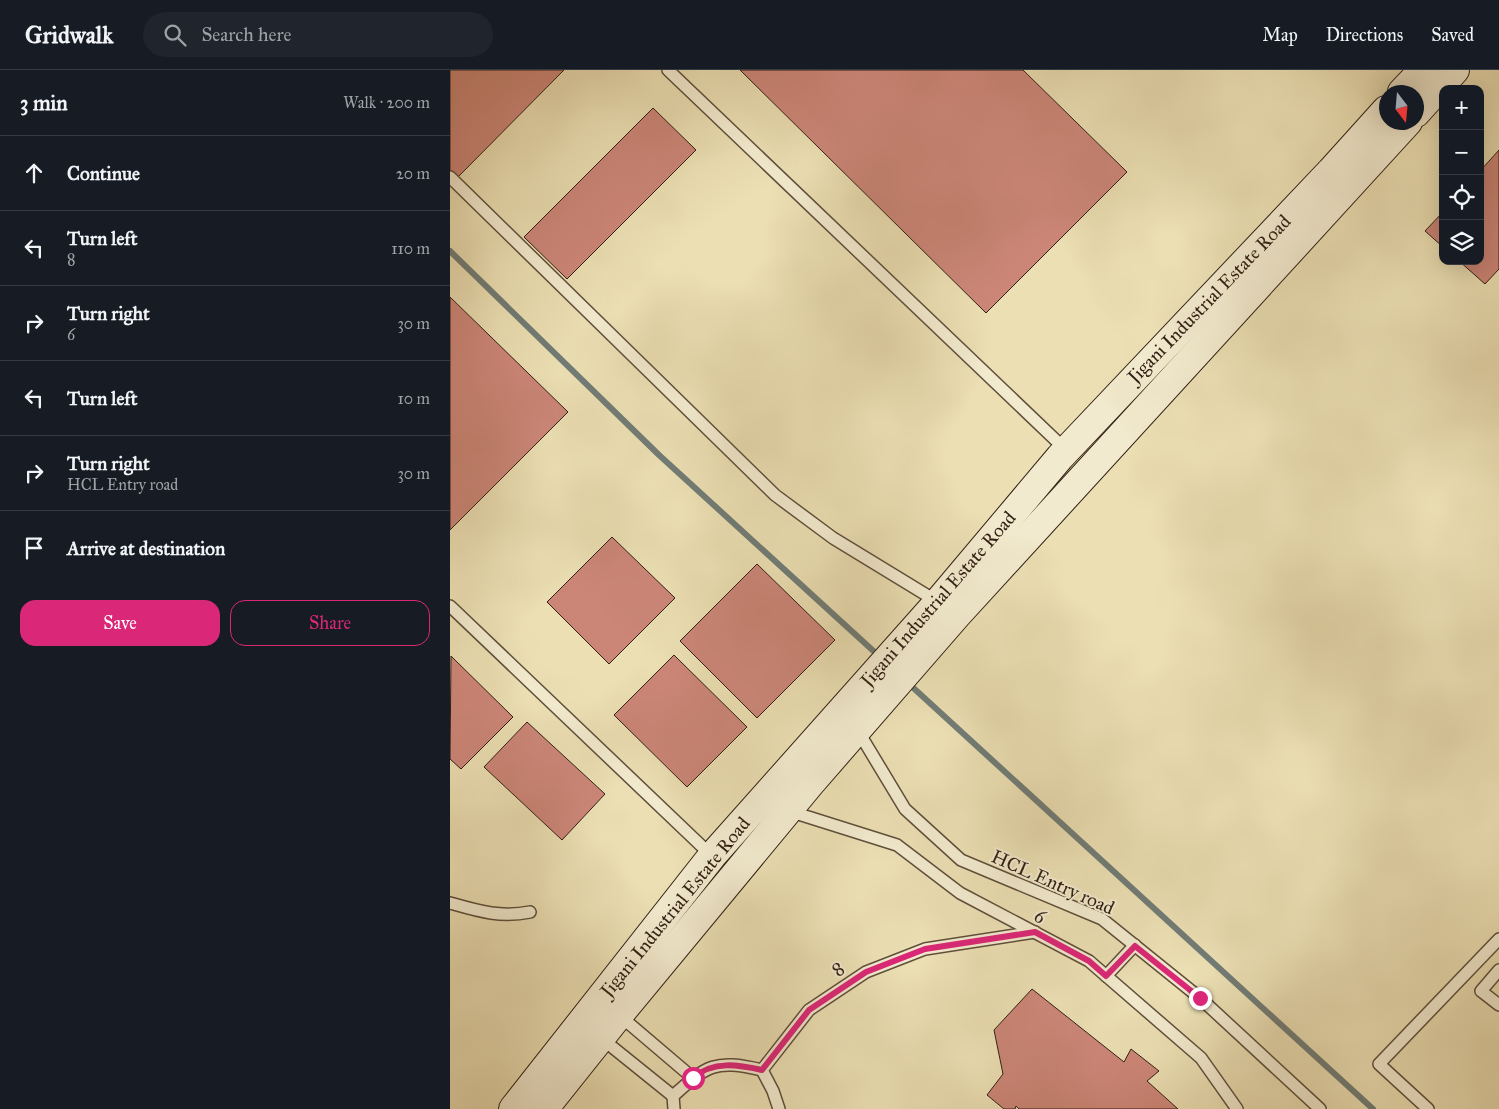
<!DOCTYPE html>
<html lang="en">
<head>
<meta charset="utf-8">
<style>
	body { margin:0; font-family:"IM FELL Great Primer",serif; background:#20242c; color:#f1f3f6 }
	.controls { position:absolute; right:15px; top:15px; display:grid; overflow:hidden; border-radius:10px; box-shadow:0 5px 20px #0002 }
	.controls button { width:45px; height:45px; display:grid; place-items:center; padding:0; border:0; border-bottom:1px solid #363941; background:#171b24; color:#f1f3f6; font:25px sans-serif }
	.compass { position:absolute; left:929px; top:15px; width:45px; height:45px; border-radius:50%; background:#171b24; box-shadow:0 5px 20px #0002; rotate:164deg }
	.stop { position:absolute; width:15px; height:15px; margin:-11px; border:4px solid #db2777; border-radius:50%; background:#fff }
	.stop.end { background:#db2777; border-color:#fff; box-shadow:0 1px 5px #0008 }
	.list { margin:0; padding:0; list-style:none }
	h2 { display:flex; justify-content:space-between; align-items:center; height:65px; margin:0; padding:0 20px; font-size:21px }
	h2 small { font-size:16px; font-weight:400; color:#9ea1a6 }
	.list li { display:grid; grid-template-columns:32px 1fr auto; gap:15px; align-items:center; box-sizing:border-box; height:75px; padding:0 20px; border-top:1px solid #363941 }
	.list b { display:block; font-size:19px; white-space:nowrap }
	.list p { margin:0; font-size:16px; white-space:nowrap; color:#9ea1a6 }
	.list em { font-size:16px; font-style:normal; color:#9ea1a6 }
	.actions { display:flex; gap:10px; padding:15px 20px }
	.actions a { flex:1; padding:11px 0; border:1px solid #db2777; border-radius:15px; text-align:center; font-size:18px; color:#db2777 }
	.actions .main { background:#db2777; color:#fff }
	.icon { flex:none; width:28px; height:28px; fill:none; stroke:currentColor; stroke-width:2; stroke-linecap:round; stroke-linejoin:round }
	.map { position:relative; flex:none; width:1049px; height:1039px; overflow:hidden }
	header { display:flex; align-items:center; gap:30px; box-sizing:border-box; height:70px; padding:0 25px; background:#171b24; border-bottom:1px solid #363941 }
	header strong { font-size:24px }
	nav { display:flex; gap:28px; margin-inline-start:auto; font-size:18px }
	.search { width:350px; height:45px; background:#20242c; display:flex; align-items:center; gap:12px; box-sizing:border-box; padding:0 18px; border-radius:28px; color:#9ea1a6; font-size:19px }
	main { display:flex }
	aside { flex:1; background:#171b24 }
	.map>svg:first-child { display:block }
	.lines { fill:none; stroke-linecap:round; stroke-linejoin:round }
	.stream { stroke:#717c76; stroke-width:6 }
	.building { fill:#cc8678; stroke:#301f13 }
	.lane-casing { stroke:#5f4f3b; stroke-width:14 }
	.secondary-casing { stroke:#301f13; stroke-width:30 }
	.lane { stroke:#f2eace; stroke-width:11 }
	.secondary { stroke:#f2eace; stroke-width:28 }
	.route { stroke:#db2777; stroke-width:6 }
	.labels { text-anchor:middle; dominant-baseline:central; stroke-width:4; stroke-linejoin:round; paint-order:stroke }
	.street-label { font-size:19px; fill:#301f13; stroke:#f2eace }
</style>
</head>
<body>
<header>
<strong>Gridwalk</strong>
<div class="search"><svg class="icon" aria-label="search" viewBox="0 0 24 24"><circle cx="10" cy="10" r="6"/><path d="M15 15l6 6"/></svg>Search here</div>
<nav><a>Map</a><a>Directions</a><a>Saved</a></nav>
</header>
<main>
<aside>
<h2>3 min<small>Walk · 200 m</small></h2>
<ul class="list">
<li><svg class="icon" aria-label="ahead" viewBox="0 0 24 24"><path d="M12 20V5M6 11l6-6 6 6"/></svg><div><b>Continue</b></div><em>20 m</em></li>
<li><svg class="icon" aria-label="left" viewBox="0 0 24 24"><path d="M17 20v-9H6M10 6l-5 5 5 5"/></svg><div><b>Turn left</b><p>8</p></div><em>110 m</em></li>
<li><svg class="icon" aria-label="right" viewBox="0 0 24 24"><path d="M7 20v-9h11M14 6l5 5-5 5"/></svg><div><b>Turn right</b><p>6</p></div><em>30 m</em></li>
<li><svg class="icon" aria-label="left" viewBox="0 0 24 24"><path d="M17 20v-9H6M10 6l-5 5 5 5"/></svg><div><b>Turn left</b></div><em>10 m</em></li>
<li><svg class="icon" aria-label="right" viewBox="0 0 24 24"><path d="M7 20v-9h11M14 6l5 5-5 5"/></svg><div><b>Turn right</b><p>HCL Entry road</p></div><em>30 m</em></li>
<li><svg class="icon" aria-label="arrive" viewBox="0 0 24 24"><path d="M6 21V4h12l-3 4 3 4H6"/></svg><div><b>Arrive at destination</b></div></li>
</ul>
<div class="actions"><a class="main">Save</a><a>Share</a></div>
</aside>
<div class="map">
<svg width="1049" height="1039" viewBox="0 0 1049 1039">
	<rect width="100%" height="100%" fill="#ebdfb3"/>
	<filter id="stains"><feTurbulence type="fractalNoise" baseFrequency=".004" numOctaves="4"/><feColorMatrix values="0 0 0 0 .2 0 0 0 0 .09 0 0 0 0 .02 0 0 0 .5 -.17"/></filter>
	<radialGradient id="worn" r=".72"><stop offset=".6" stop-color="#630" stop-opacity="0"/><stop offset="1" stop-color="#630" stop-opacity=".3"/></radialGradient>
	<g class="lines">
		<g class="stream">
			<path d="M0 181 209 385 430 587"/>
			<path d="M458 613 923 1039"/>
		</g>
	</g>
	<g class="building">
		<path d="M0 0H114L8 107 0 100Z"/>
		<path d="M290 0H573L677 102 536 243Z"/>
		<path d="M203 38 246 80 117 209 74 167Z"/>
		<path d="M1049 80V199L1035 214 1009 191H1030V101Z"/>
		<path d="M993 142V177L975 161Z"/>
		<path d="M0 227 118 342 0 460Z"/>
		<path d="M162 467 225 528 159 594 97 532Z"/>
		<path d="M307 494 385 570 307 648 230 571Z"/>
		<path d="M224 585 297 657 237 717 164 645Z"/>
		<path d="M1 586 63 647 11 699 0 689Z"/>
		<path d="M77 652 155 724 112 770 34 697Z"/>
		<path d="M582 919 674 992 681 979 709 1001 697 1011 728 1039H569L566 1036 565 1039H554L537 1025 553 1004 544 960Z"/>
	</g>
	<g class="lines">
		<defs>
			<g id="lane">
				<path d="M218 0 616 380"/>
				<path d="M0 107 325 425 383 468 488 532"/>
				<path d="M0 536 262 786"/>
				<path d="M408 661 455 739 511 790 652 849 750 928 870 1039"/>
				<path d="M339 741 447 775 510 823 639 891 751 988 787 1039"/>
				<path d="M0 833C28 841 50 848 80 842"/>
				<path d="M1049 900 1031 921 1049 935"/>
				<path d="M656 906 685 875"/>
				<path d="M169 945 243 1008"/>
				<path d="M151 968 223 1026"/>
				<path d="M224 1039 223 1026C257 995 265 989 312 1000"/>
				<path d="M329 1039 323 1021 312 1000 359 940 416 902 475 879 585 862"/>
				<path d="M978 1039 929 994 1049 869"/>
			</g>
			<g id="secondary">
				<path d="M952 22 973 0"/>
				<path d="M966 43 1005 0"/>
				<path d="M63 1039 262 786 488 532 610 387 881 101 936 40"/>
				<path d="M94 1039 169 945 360 714 507 545 958 52"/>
			</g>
		</defs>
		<use href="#lane" class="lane-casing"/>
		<use href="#secondary" class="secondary-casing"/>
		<use href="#lane" class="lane"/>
		<use href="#secondary" class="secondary"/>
	</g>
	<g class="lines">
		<path class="route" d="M243 1008C263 990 289 995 312 1000L359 940 416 902 475 879 585 862 639 891 656 906 685 876 750 928"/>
	</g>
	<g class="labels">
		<g class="street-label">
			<text transform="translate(759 229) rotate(-46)">Jigani Industrial Estate Road</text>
			<text transform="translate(488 529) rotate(-49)">Jigani Industrial Estate Road</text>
			<text transform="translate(603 812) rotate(24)">HCL Entry road</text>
			<text transform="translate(225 837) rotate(-51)">Jigani Industrial Estate Road</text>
			<text transform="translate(590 846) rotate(28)">6</text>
			<text transform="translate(388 899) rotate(-34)">8</text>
		</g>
	</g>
	<rect width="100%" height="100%" filter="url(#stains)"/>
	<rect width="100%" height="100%" fill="url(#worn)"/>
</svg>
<div class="controls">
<button>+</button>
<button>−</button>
<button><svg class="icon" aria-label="locate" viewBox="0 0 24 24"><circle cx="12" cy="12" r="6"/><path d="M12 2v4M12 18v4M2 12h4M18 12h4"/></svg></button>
<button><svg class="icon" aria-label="layers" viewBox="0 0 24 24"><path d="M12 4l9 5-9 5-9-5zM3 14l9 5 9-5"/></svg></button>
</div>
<svg class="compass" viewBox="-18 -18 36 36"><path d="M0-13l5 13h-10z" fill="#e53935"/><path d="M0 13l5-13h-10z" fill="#9ea1a6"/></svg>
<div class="stop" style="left:243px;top:1008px"></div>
<div class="stop end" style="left:750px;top:928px"></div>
</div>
</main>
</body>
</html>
